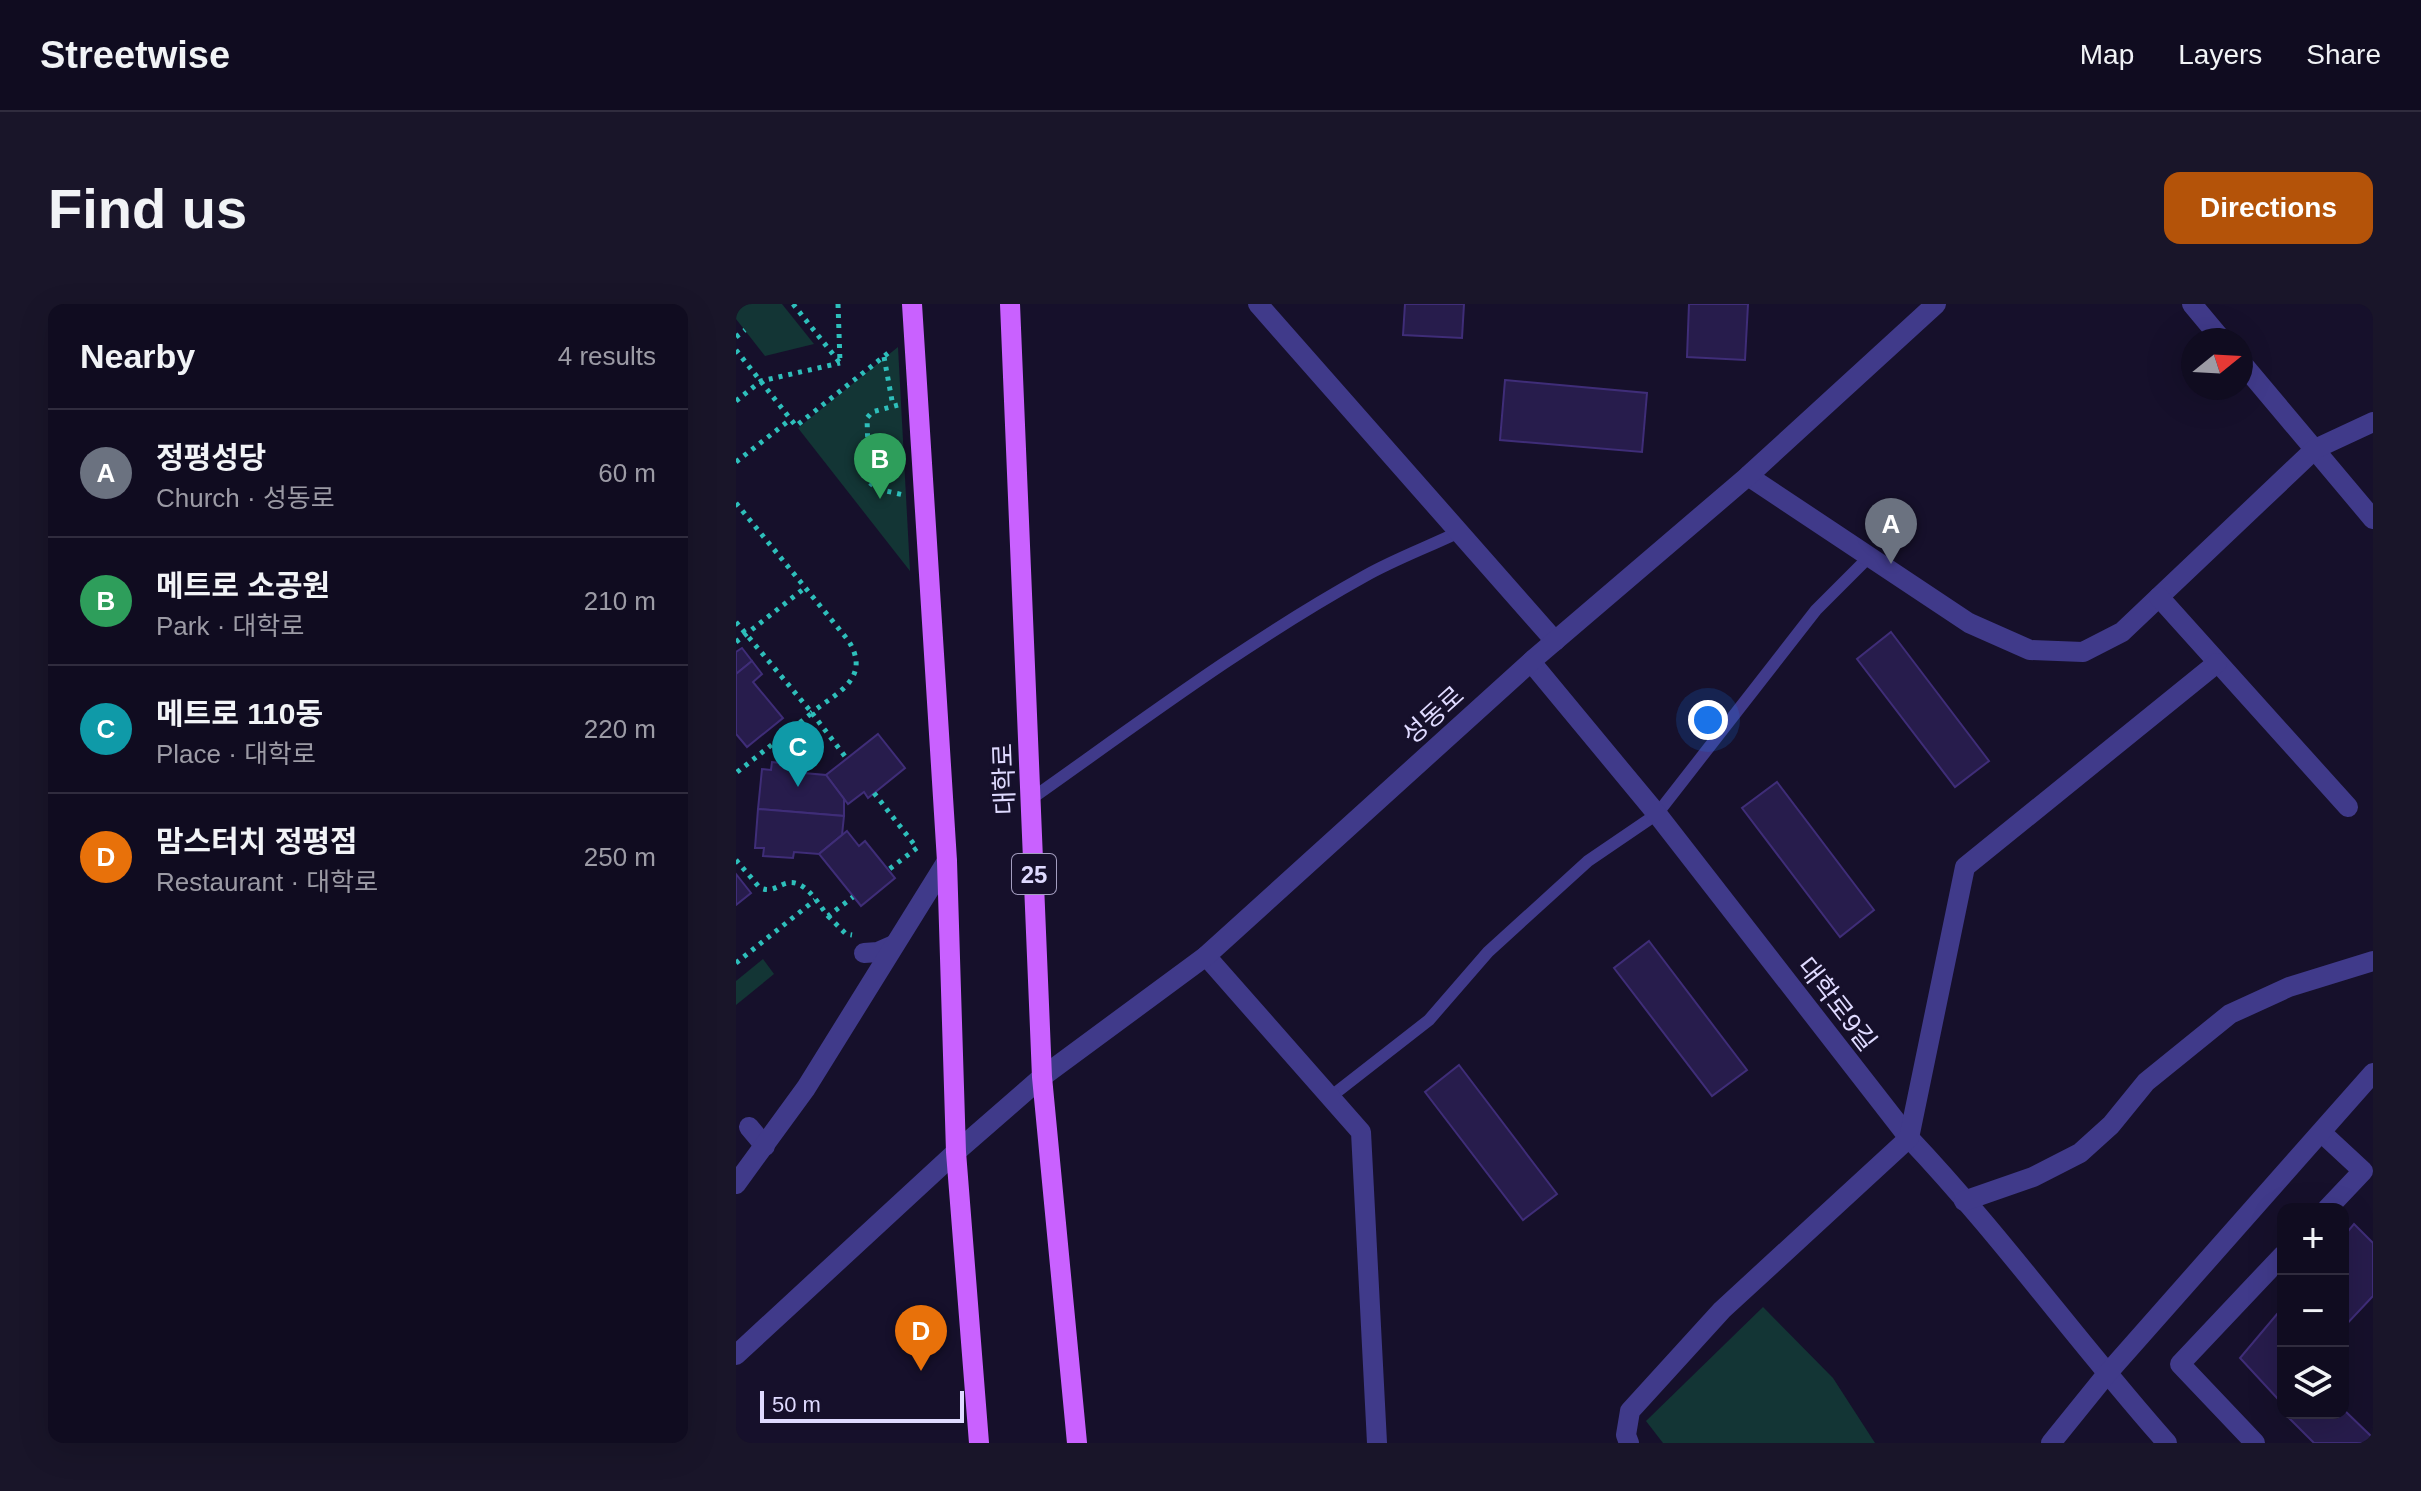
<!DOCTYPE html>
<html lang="en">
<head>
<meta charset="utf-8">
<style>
	body { margin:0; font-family:Arial,"Noto Sans KR",sans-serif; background:#191529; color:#f1f3f6 }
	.controls { position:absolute; right:24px; bottom:24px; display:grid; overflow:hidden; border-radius:16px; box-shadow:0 8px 32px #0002 }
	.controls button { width:72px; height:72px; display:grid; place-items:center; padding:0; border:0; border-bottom:2px solid #302c3e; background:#100c20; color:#f1f3f6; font:40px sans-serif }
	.compass { position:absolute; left:1445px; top:24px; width:72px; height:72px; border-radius:50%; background:#100c20; box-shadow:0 8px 32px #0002; rotate:72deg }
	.scale { position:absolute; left:24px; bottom:20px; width:204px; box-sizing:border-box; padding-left:8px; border:4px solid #dfdaff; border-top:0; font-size:22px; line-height:28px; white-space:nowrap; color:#dfdaff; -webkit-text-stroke:6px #16102b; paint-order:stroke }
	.you { position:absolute; left:972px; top:416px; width:28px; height:28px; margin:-20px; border:6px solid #fff; border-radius:50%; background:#1a73e8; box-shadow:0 0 0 12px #1a73e833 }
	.badge { display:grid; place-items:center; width:52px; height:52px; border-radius:50%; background:#b45309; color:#fff; font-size:26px; font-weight:700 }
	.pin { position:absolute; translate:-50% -66px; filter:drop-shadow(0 2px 4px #0008) }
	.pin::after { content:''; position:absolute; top:42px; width:28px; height:24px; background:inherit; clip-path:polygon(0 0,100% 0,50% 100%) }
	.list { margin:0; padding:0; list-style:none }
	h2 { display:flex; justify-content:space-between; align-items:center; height:104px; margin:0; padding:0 32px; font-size:34px }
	h2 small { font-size:26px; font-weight:400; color:#9c9ba5 }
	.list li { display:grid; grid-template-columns:52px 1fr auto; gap:24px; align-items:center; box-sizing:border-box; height:128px; padding:0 32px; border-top:2px solid #302c3e }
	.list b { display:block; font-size:30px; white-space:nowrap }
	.list p { margin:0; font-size:26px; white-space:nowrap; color:#9c9ba5 }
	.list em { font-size:26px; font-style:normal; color:#9c9ba5 }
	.icon { flex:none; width:44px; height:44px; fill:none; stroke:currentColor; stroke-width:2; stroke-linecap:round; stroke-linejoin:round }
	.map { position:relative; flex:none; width:1637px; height:1139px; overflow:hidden; border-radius:16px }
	header { display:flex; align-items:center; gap:48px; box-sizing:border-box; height:112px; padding:0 40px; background:#100c20; border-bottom:2px solid #302c3e }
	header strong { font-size:38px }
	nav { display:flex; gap:44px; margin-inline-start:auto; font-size:28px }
	.intro { display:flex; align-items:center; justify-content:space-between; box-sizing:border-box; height:192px; padding:0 48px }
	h1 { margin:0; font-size:56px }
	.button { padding:20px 36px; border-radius:16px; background:#b45309; color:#fff; font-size:28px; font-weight:700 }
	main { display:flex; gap:48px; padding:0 48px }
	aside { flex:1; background:#100c20; border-radius:16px; box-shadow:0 8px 32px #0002 }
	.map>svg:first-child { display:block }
	.green { fill:#133535 }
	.building { fill:#271c4c; stroke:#3f2d78; stroke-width:2 }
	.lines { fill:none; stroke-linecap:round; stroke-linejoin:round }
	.path { stroke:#2ebfbb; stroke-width:5; stroke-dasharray:4 6; stroke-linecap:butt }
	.service { stroke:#403a8a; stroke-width:12 }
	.minor { stroke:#403a8a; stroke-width:20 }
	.tertiary { stroke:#403a8a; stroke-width:20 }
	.primary { stroke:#c961ff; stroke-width:20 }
	.labels { text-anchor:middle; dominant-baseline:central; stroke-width:6; stroke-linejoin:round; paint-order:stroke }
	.shield { fill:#16102b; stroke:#a39dbf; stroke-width:2 }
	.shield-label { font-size:24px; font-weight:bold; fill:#dfdaff }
	.street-label { font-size:26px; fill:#dfdaff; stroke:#16102b }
</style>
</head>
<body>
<header>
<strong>Streetwise</strong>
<nav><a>Map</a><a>Layers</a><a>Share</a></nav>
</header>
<div class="intro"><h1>Find us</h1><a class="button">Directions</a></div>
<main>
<aside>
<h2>Nearby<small>4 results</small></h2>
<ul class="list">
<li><span class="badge" style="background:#6b7280">A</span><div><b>정평성당</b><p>Church · 성동로</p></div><em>60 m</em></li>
<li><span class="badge" style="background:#2e9e5b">B</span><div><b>메트로 소공원</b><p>Park · 대학로</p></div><em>210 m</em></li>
<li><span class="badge" style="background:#0f9aa8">C</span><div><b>메트로 110동</b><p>Place · 대학로</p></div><em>220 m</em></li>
<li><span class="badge" style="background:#e8710a">D</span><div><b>맘스터치 정평점</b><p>Restaurant · 대학로</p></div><em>250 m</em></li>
</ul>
</aside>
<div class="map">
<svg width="1637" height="1139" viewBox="0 0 1637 1139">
	<rect width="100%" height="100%" fill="#16102b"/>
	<g class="green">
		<path d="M0 0H46L78 40 29 52 0 15Z"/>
		<path d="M162 43 174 267 62 124Z"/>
		<path d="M27 655 38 670 0 701V677Z"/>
		<path d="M1027 1003 1097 1074 1139 1139H927L910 1117Z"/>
	</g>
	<g class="building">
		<path d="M669 0H728L726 34 667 31Z"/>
		<path d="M953 0H1012L1009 56 951 53Z"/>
		<path d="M769 76 911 89 906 148 764 136Z"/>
		<path d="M1155 328 1253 457 1219 483 1121 355Z"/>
		<path d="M6 344 16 357 0 370V348Z"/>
		<path d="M16 357 26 370 17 378 47 414 11 443 0 430V370Z"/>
		<path d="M142 430 169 464 132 494 128 488 112 500 90 471Z"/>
		<path d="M36 458 69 462 68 469 90 471 108 495V512L22 505 26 465 35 466Z"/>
		<path d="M1041 478 1138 606 1104 633 1006 504Z"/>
		<path d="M22 505 108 512 106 531 83 550 58 548 57 554 27 552 28 544H19Z"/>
		<path d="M111 527 123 542 129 537 159 574 125 602 83 550Z"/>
		<path d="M0 570 15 589 0 601Z"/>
		<path d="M913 637 1011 766 976 792 878 664Z"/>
		<path d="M723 761 821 890 787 916 689 788Z"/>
		<path d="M1618 920 1637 939V992L1607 1024V933Z"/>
		<path d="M1547 1003V1088L1541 1094 1504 1054Z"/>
		<path d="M1607 1105 1637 1134V1139H1578L1548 1109H1607Z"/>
	</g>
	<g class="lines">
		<g class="path">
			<path d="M57 0 104 59"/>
			<path d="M102 0 104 58"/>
			<path d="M0 33 9 26"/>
			<path d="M0 46 60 122 156 46"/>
			<path d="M148 53 157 102"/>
			<path d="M0 97 25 77 104 59"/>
			<path d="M162 101 136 108 131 114 133 178 141 185 168 191"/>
			<path d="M132 146 163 145"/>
			<path d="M0 158 55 115"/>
			<path d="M0 199 112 336C136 374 102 388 75 409"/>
			<path d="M0 318 76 409 0 469"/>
			<path d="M0 338 70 283"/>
			<path d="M76 409 111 455"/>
			<path d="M138 489 181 544 152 566"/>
			<path d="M0 556 24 584C35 588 38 584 48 580 68 572 82 600 92 612L117 593"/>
			<path d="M92 612 110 630 116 631"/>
			<path d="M0 659 79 596"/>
		</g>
		<g class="service">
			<path d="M295 495C404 418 512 337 629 272 659 255 692 243 723 228"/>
			<path d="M593 794 693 716 752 648 852 557 921 510 1080 306 1134 252"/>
		</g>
		<g class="minor">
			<path d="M522 0 819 337"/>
			<path d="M1456 0 1486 36"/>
			<path d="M1505 58 1637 215"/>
			<path d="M1012 172 1233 319 1294 346 1347 348 1386 328 1579 145 1637 118"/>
			<path d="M1423 293 1612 503"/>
			<path d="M795 358 921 510 1173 834C1264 930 1343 1040 1431 1139"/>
			<path d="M128 649 142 648 158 641"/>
			<path d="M470 652 625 828 641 1139"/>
			<path d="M13 823 29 842"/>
			<path d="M1586 829 1627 867 1591 905"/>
			<path d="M1228 897 1297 873 1344 849 1375 821 1410 778 1494 710 1553 683 1637 657"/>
			<path d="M893 1139 890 1131 894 1107 986 1006 1173 834 1229 563 1481 359"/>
			<path d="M1315 1139 1370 1071 1637 769"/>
			<path d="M1519 1139 1444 1060 1547 951"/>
		</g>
		<g class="tertiary">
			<path d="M0 880 70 784 211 557"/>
			<path d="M0 1051 220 848 306 773 470 652 799 354 1012 172 1200 0"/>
		</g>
		<g class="primary">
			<path d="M176 0 211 557 220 848 243 1139"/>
			<path d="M274 0 306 773 341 1139"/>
		</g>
	</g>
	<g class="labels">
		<rect class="shield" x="276" y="550" width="44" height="40" rx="6"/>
		<g class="shield-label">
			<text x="298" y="570">25</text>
		</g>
		<g class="street-label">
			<text transform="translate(697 411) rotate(-42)">성동로</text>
			<text transform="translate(268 475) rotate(-92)">대학로</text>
			<text transform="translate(1101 700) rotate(52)">대학로9길</text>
		</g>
	</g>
</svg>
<div class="controls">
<button>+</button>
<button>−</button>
<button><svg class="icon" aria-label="layers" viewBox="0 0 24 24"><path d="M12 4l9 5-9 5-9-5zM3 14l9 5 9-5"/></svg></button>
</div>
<svg class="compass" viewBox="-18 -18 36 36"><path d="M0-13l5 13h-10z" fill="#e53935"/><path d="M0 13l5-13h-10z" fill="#9c9ba5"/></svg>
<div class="scale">50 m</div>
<div class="you"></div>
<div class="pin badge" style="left:1155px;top:260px;background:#6b7280">A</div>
<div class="pin badge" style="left:144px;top:195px;background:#2e9e5b">B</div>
<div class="pin badge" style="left:62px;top:483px;background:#0f9aa8">C</div>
<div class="pin badge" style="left:185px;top:1067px;background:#e8710a">D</div>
</div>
</main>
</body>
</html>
